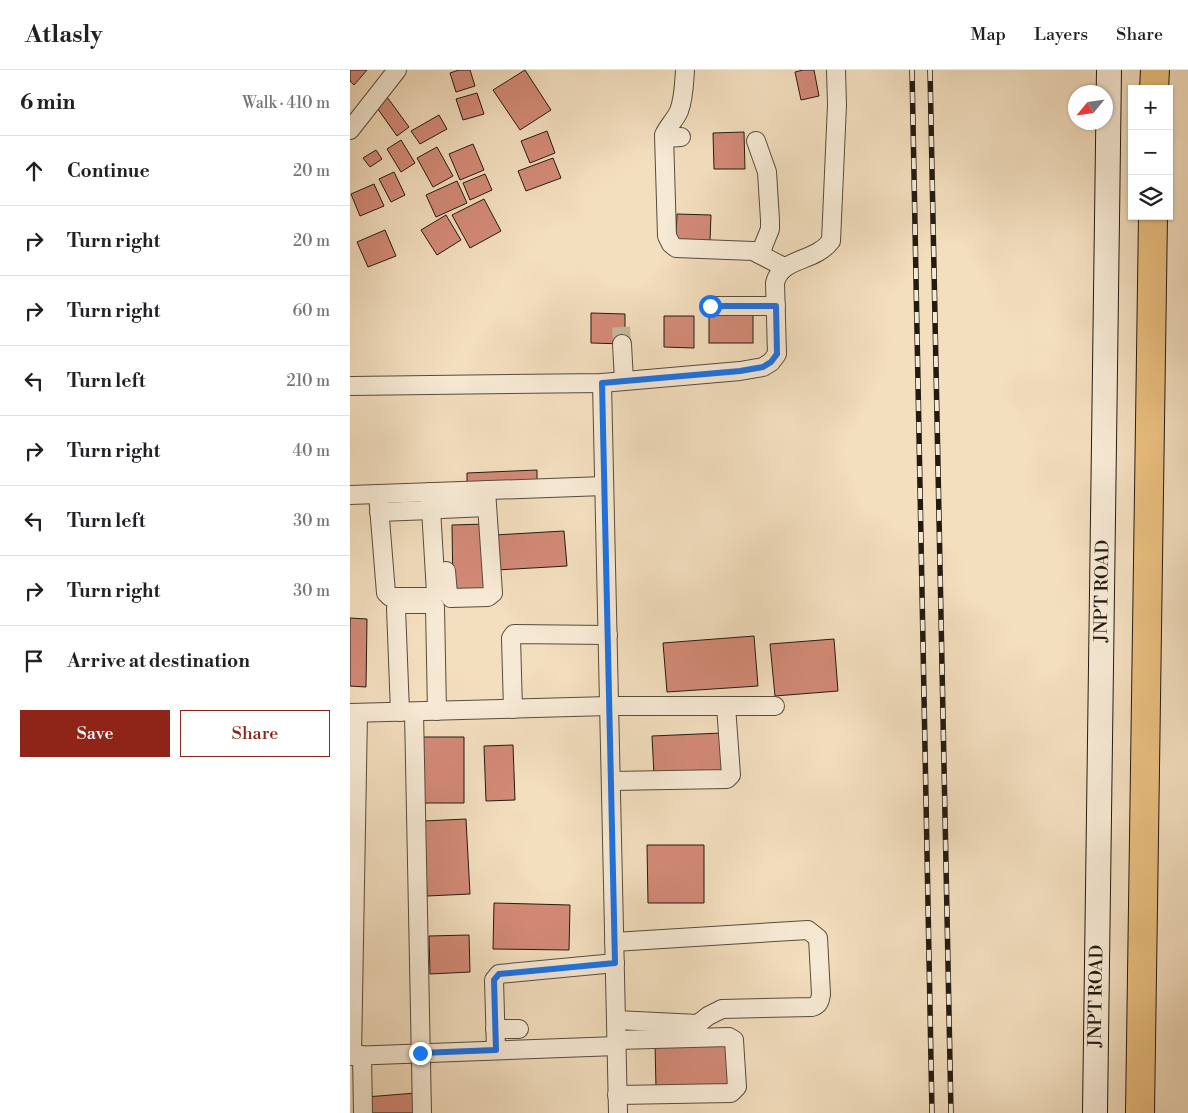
<!DOCTYPE html>
<html lang="en">
<head>
<meta charset="utf-8">
<style>
	body { margin:0; font-family:"Libre Bodoni",serif; background:#f6f6f6; color:#202124 }
	.controls { position:absolute; right:15px; top:15px; display:grid; overflow:hidden; border-radius:0px; box-shadow:0 1px 4px #0004 }
	.controls button { width:45px; height:45px; display:grid; place-items:center; padding:0; border:0; border-bottom:1px solid #e0e0e0; background:#fff; color:#202124; font:25px sans-serif }
	.compass { position:absolute; left:718px; top:15px; width:45px; height:45px; border-radius:50%; background:#fff; box-shadow:0 1px 4px #0004; rotate:241deg }
	.stop { position:absolute; width:15px; height:15px; margin:-11px; border:4px solid #1a73e8; border-radius:50%; background:#fff }
	.stop.end { background:#1a73e8; border-color:#fff; box-shadow:0 1px 5px #0008 }
	.list { margin:0; padding:0; list-style:none }
	h2 { display:flex; justify-content:space-between; align-items:center; height:65px; margin:0; padding:0 20px; font-size:21px }
	h2 small { font-size:16px; font-weight:400; color:#757577 }
	.list li { display:grid; grid-template-columns:32px 1fr auto; gap:15px; align-items:center; box-sizing:border-box; height:70px; padding:0 20px; border-top:1px solid #e0e0e0 }
	.list b { display:block; font-size:19px; white-space:nowrap }
	.list em { font-size:16px; font-style:normal; color:#757577 }
	.actions { display:flex; gap:10px; padding:15px 20px }
	.actions a { flex:1; padding:11px 0; border:1px solid #8f2418; border-radius:0px; text-align:center; font-size:18px; color:#8f2418 }
	.actions .main { background:#8f2418; color:#fff }
	.icon { flex:none; width:28px; height:28px; fill:none; stroke:currentColor; stroke-width:2; stroke-linecap:round; stroke-linejoin:round }
	.map { position:relative; flex:none; width:838px; height:1043px; overflow:hidden }
	header { display:flex; align-items:center; gap:30px; box-sizing:border-box; height:70px; padding:0 25px; background:#fff; border-bottom:1px solid #e0e0e0 }
	header strong { font-size:24px }
	nav { display:flex; gap:28px; margin-inline-start:auto; font-size:18px }
	main { display:flex }
	aside { flex:1; background:#fff }
	.map>svg:first-child { display:block }
	.building { fill:#d38a77; stroke:#231b12 }
	.lines { fill:none; stroke-linecap:round; stroke-linejoin:round }
	.street-tunnel { stroke:#c9b79c; stroke-width:18; stroke-dasharray:18 9; stroke-linecap:butt }
	.street-casing { stroke:#574c3d; stroke-width:20 }
	.secondary-casing { stroke:#231b12; stroke-width:26 }
	.highway-casing { stroke:#231b12; stroke-width:30 }
	.street { stroke:#f7ead5; stroke-width:18 }
	.secondary { stroke:#f7ead5; stroke-width:24 }
	.highway { stroke:#eabf7f; stroke-width:28 }
	.rail-casing { stroke:#231b12; stroke-width:5.5 }
	.rail { stroke:#f7ead5; stroke-width:4; stroke-dasharray:11; stroke-linecap:butt }
	.route { stroke:#1a73e8; stroke-width:6 }
	.labels { text-anchor:middle; dominant-baseline:central; stroke-width:4.5; stroke-linejoin:round; paint-order:stroke }
	.street-label { font-size:18px; fill:#231b12; stroke:#f7ead5 }
</style>
</head>
<body>
<header>
<strong>Atlasly</strong>
<nav><a>Map</a><a>Layers</a><a>Share</a></nav>
</header>
<main>
<aside>
<h2>6 min<small>Walk · 410 m</small></h2>
<ul class="list">
<li><svg class="icon" aria-label="ahead" viewBox="0 0 24 24"><path d="M12 20V5M6 11l6-6 6 6"/></svg><div><b>Continue</b></div><em>20 m</em></li>
<li><svg class="icon" aria-label="right" viewBox="0 0 24 24"><path d="M7 20v-9h11M14 6l5 5-5 5"/></svg><div><b>Turn right</b></div><em>20 m</em></li>
<li><svg class="icon" aria-label="right" viewBox="0 0 24 24"><path d="M7 20v-9h11M14 6l5 5-5 5"/></svg><div><b>Turn right</b></div><em>60 m</em></li>
<li><svg class="icon" aria-label="left" viewBox="0 0 24 24"><path d="M17 20v-9H6M10 6l-5 5 5 5"/></svg><div><b>Turn left</b></div><em>210 m</em></li>
<li><svg class="icon" aria-label="right" viewBox="0 0 24 24"><path d="M7 20v-9h11M14 6l5 5-5 5"/></svg><div><b>Turn right</b></div><em>40 m</em></li>
<li><svg class="icon" aria-label="left" viewBox="0 0 24 24"><path d="M17 20v-9H6M10 6l-5 5 5 5"/></svg><div><b>Turn left</b></div><em>30 m</em></li>
<li><svg class="icon" aria-label="right" viewBox="0 0 24 24"><path d="M7 20v-9h11M14 6l5 5-5 5"/></svg><div><b>Turn right</b></div><em>30 m</em></li>
<li><svg class="icon" aria-label="arrive" viewBox="0 0 24 24"><path d="M6 21V4h12l-3 4 3 4H6"/></svg><div><b>Arrive at destination</b></div></li>
</ul>
<div class="actions"><a class="main">Save</a><a>Share</a></div>
</aside>
<div class="map">
<svg width="838" height="1043" viewBox="0 0 838 1043">
	<rect width="100%" height="100%" fill="#f3debe"/>
	<filter id="stains"><feTurbulence type="fractalNoise" baseFrequency=".004" numOctaves="4"/><feColorMatrix values="0 0 0 0 .2 0 0 0 0 .09 0 0 0 0 .02 0 0 0 .5 -.17"/></filter>
	<radialGradient id="worn" r=".72"><stop offset=".6" stop-color="#630" stop-opacity="0"/><stop offset="1" stop-color="#630" stop-opacity=".3"/></radialGradient>
	<g class="building">
		<path d="M0 0H17L4 15 0 11Z"/>
		<path d="M109 0H120L125 16 106 22 100 3Z"/>
		<path d="M175 0 201 40 170 60 143 20Z"/>
		<path d="M453 0H464L469 26 451 30 445 2Z"/>
		<path d="M127 23 134 44 113 50 106 29Z"/>
		<path d="M37 27 59 57 47 66 25 35Z"/>
		<path d="M89 45 97 59 70 74 61 61Z"/>
		<path d="M197 61 205 83 180 93 171 71Z"/>
		<path d="M394 62 395 99H364L363 63Z"/>
		<path d="M51 70 65 93 51 102 37 79Z"/>
		<path d="M123 74 134 100 110 110 99 84Z"/>
		<path d="M87 77 103 106 83 117 67 88Z"/>
		<path d="M26 80 32 89 20 97 13 88Z"/>
		<path d="M203 88 211 108 176 121 168 101Z"/>
		<path d="M44 102 55 125 41 132 29 109Z"/>
		<path d="M135 104 142 120 120 130 113 113Z"/>
		<path d="M107 111 117 133 86 147 76 125Z"/>
		<path d="M24 114 34 136 10 146 1 124Z"/>
		<path d="M134 129 151 161 120 178 102 145Z"/>
		<path d="M327 144 361 145 360 171 326 170Z"/>
		<path d="M96 145 111 170 87 185 71 160Z"/>
		<path d="M35 160 46 186 18 197 7 172Z"/>
		<rect x="359" y="239" width="44" height="34"/>
		<path d="M241 243 275 244V274L241 273Z"/>
		<path d="M314 246H344V278L314 277Z"/>
		<path d="M187 400V412L117 415V403Z"/>
		<path d="M137 454 138 521H103L102 455Z"/>
		<path d="M214 461 217 496 147 500 145 465Z"/>
		<path d="M0 548 17 549 16 617 0 616Z"/>
		<path d="M404 566 408 616 317 622 313 573Z"/>
		<path d="M484 569 488 621 425 626 420 574Z"/>
		<path d="M372 663 374 701 304 705 302 666Z"/>
		<path d="M70 667H114V733H71Z"/>
		<path d="M163 675 165 730 136 731 134 676Z"/>
		<path d="M116 749 120 824 77 826 74 751Z"/>
		<path d="M297 775H354V833H298Z"/>
		<path d="M144 833 220 835 219 880 143 879Z"/>
		<path d="M119 865 120 902 80 904 79 866Z"/>
		<path d="M378 972 380 1017 306 1018 305 974Z"/>
		<path d="M66 1023V1043H17L16 1027Z"/>
	</g>
	<g class="lines">
		<path class="street-tunnel" d="M271 257 272 274"/>
		<defs>
			<g id="street">
				<path d="M335 0C334 14 334 28 329 41 325 50 318 56 314 65L317 166 321 174 326 178 403 181 434 197"/>
				<path d="M0 60 47 0"/>
				<path d="M315 68 331 67"/>
				<path d="M406 71 417 102 420 150V159L410 184"/>
				<path d="M360 236H426"/>
				<path d="M272 274 274 311"/>
				<path d="M252 313 268 1043"/>
				<path d="M0 316 252 313 390 301 413 297 421 292 427 284 425 213C431 187 464 193 481 171L487 35 486 0"/>
				<path d="M28 424 36 523 40 527H82L86 523 80 422"/>
				<path d="M0 425 254 416"/>
				<path d="M91 439 137 437"/>
				<path d="M29 442 81 440"/>
				<path d="M96 501 98 524 101 528 138 527 143 523 136 420"/>
				<path d="M163 639 161 568 164 564 258 565"/>
				<path d="M50 642 46 538 49 534H81L85 537 87 641"/>
				<path d="M64 642 72 1043"/>
				<path d="M0 643 259 636H425"/>
				<path d="M261 711 377 709 381 705 376 636"/>
				<path d="M264 872 458 860 468 868 471 924C470 931 469 935 462 937L372 939 358 946 348 954 266 950"/>
				<path d="M145 959H169"/>
				<path d="M266 970 379 967 384 970 387 1017 381 1023 267 1025"/>
				<path d="M146 980 144 910 149 904 265 893"/>
				<path d="M12 985 13 1043"/>
				<path d="M0 986 267 976"/>
				<path d="M2 986 8 643"/>
			</g>
			<path id="secondary" d="M745 1043 759 0"/>
			<g id="highway">
				<path d="M804 19 805 0"/>
				<path d="M790 1043 803 146"/>
			</g>
		</defs>
		<use href="#street" class="street-casing"/>
		<use href="#secondary" class="secondary-casing"/>
		<use href="#highway" class="highway-casing"/>
		<use href="#street" class="street"/>
		<use href="#secondary" class="secondary"/>
		<use href="#highway" class="highway"/>
		<defs>
			<g id="rail">
				<path d="M562 0 582 1043"/>
				<path d="M580 0 601 1043"/>
			</g>
		</defs>
		<use href="#rail" class="rail-casing"/>
		<use href="#rail" class="rail"/>
	</g>
	<g class="lines">
		<path class="route" d="M70 983 146 980 144 910 149 904 265 893 252 313 390 301 413 297 421 292 427 284 426 236H360"/>
	</g>
	<g class="labels">
		<g class="street-label">
			<text transform="translate(752 521) rotate(-89)">JNPT ROAD</text>
			<text transform="translate(746 926) rotate(-89)">JNPT ROAD</text>
		</g>
	</g>
	<rect width="100%" height="100%" filter="url(#stains)"/>
	<rect width="100%" height="100%" fill="url(#worn)"/>
</svg>
<div class="controls">
<button>+</button>
<button>−</button>
<button><svg class="icon" aria-label="layers" viewBox="0 0 24 24"><path d="M12 4l9 5-9 5-9-5zM3 14l9 5 9-5"/></svg></button>
</div>
<svg class="compass" viewBox="-18 -18 36 36"><path d="M0-13l5 13h-10z" fill="#e53935"/><path d="M0 13l5-13h-10z" fill="#757577"/></svg>
<div class="stop" style="left:360px;top:236px"></div>
<div class="stop end" style="left:70px;top:983px"></div>
</div>
</main>
</body>
</html>
